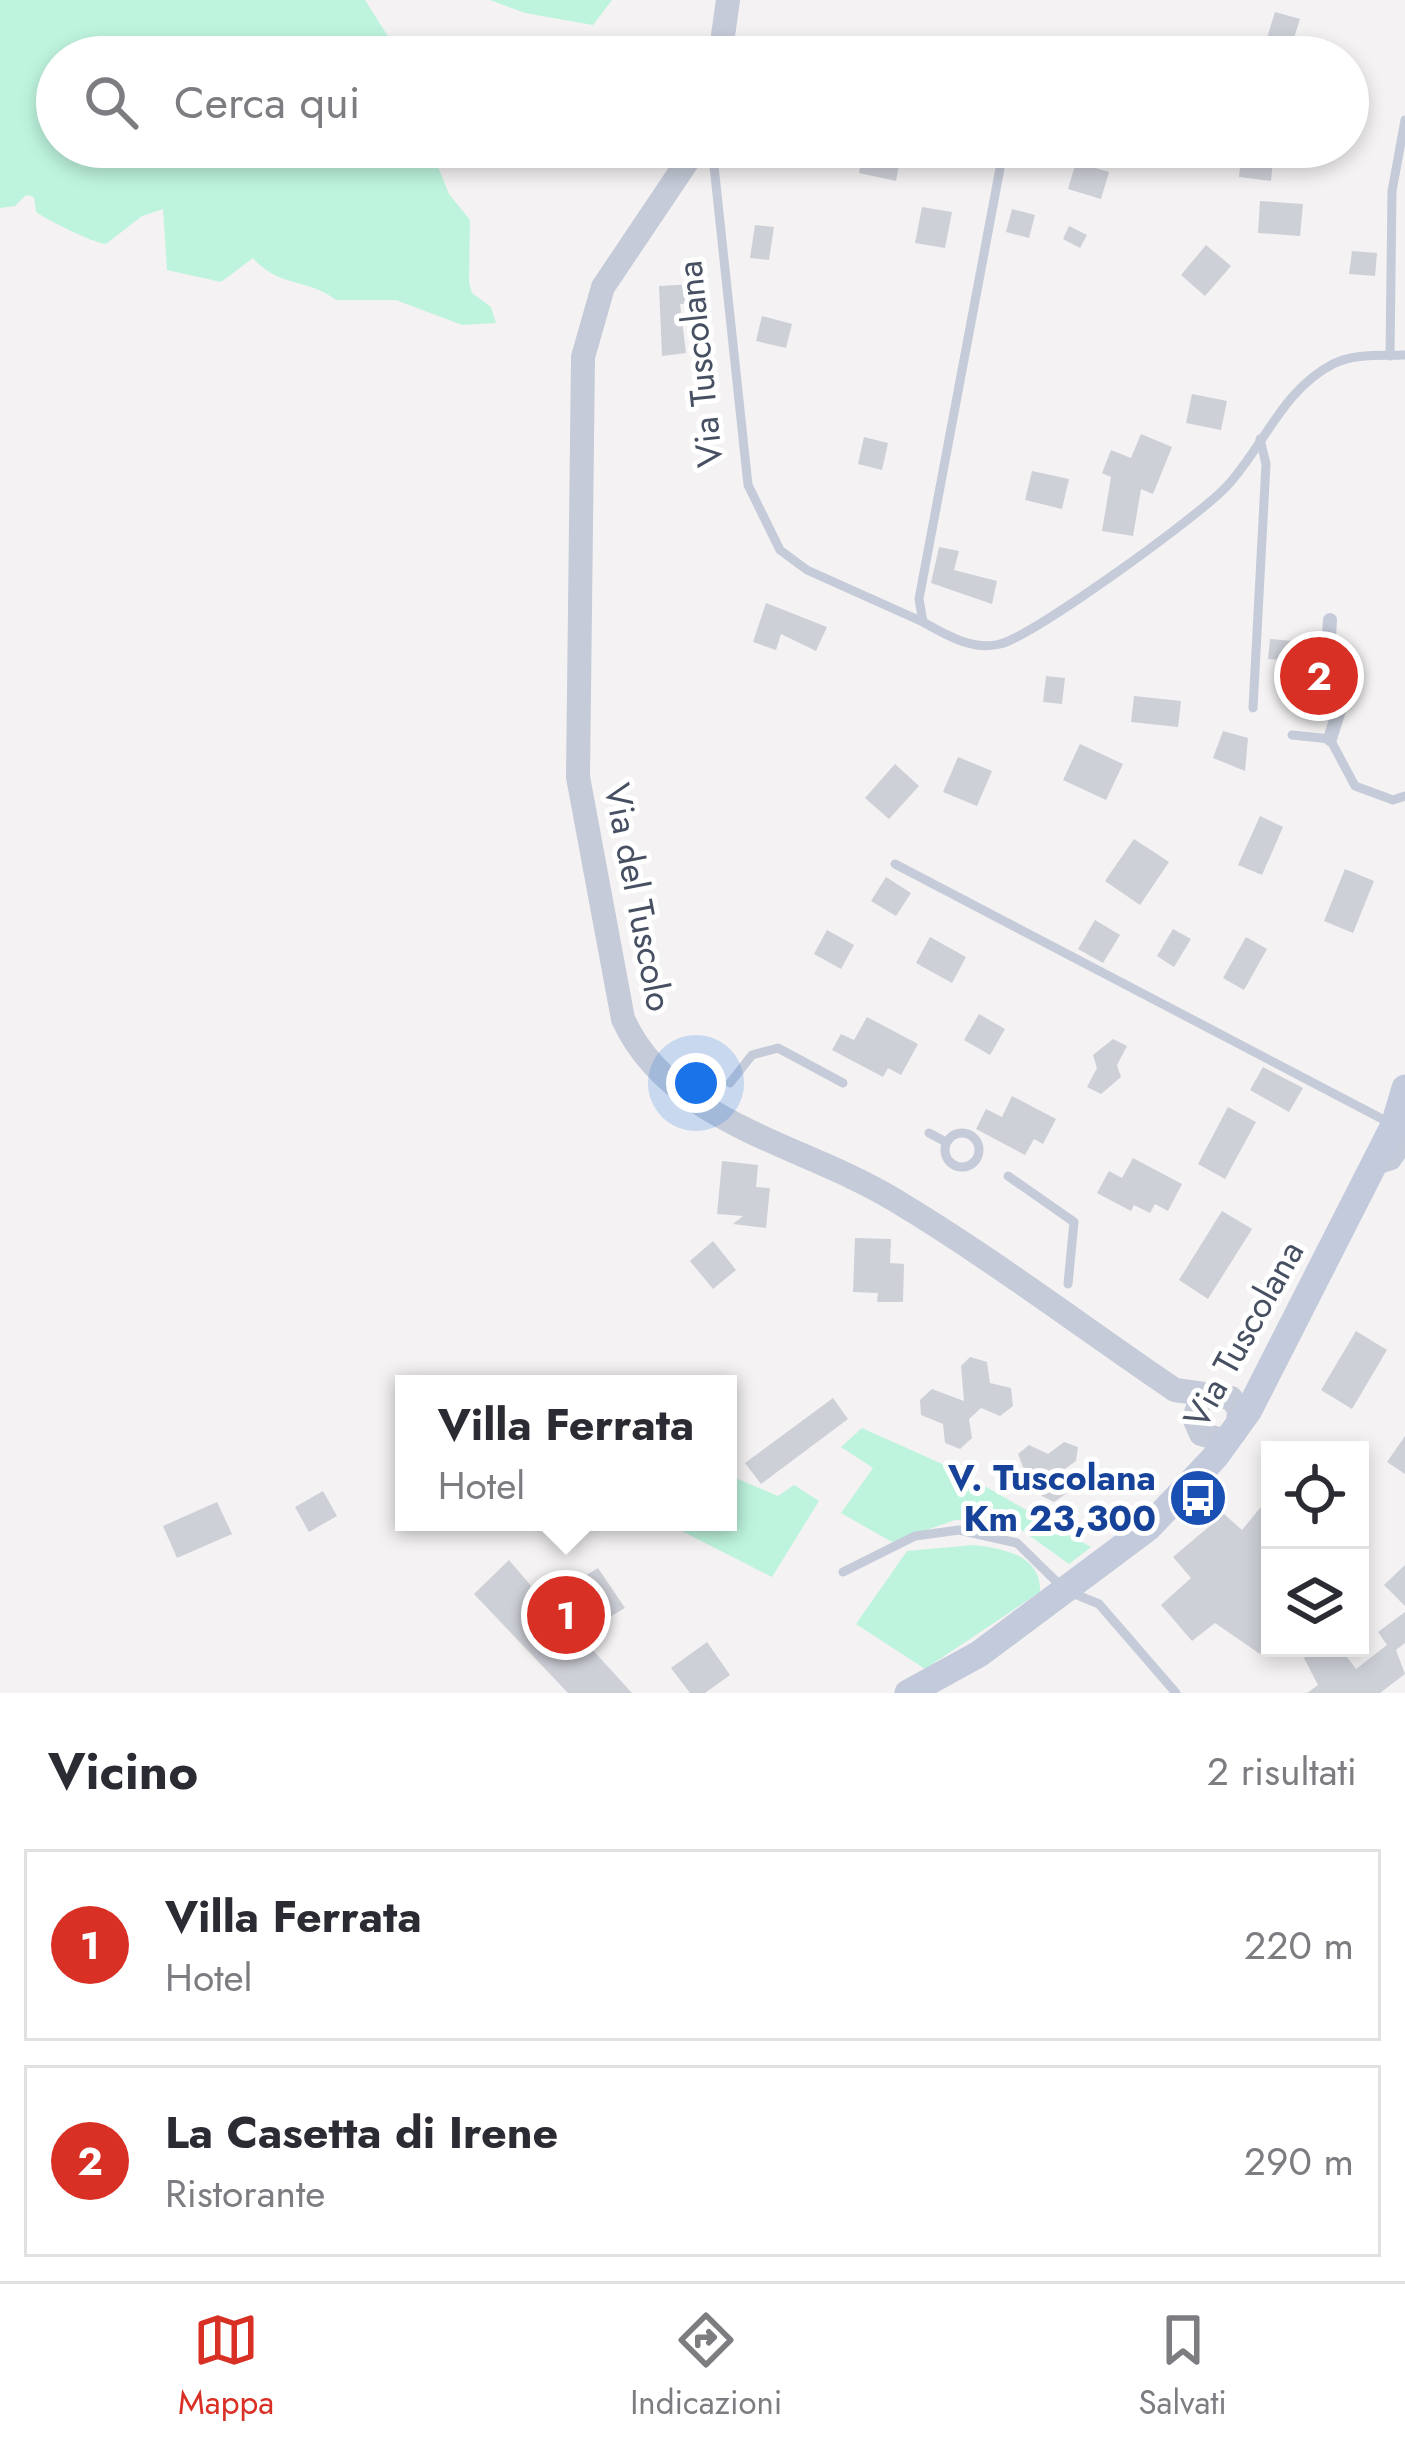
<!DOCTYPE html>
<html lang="it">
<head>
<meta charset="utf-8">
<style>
	body { margin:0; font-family:Jost,sans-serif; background:#f7f7f7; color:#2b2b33 }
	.controls { position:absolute; right:36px; bottom:36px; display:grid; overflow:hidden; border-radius:0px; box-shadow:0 6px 18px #0003 }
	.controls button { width:108px; height:108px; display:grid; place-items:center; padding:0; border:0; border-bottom:3px solid #e1e1e2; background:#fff; color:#2b2b33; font:60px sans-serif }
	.you { position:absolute; left:696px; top:1083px; width:42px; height:42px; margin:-30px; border:9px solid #fff; border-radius:50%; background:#1a73e8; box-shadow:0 0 0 18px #1a73e833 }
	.badge { display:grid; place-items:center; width:78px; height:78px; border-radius:50%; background:#d93025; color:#fff; font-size:39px; font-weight:700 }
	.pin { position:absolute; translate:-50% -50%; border:6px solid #fff; box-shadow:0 3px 12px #0006 }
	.popup { position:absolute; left:395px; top:1375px; width:342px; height:156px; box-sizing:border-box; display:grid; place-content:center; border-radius:0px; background:#fff; filter:drop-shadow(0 3px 9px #0005); font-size:39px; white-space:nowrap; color:#7c7c81 }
	.popup b { font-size:45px; color:#2b2b33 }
	.popup::after { content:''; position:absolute; left:50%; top:100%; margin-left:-24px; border:24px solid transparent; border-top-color:#fff }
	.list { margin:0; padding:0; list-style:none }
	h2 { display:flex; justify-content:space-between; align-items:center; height:156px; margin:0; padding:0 48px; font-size:51px }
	h2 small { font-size:39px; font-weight:400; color:#7c7c81 }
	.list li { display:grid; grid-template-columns:78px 1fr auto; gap:36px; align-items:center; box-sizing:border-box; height:192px; margin:0 24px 24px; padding:0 24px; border:3px solid #e1e1e2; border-radius:0px }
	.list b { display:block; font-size:45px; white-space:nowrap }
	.list p { margin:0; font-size:39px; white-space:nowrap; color:#7c7c81 }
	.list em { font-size:39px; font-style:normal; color:#7c7c81 }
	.icon { flex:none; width:66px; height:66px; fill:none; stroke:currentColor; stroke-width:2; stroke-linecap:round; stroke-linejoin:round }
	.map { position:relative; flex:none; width:1405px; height:1693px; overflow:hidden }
	.search { position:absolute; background:#fff; box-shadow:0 6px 18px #0003; left:36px; right:36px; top:36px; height:132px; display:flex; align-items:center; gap:30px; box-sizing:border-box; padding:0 42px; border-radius:66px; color:#7c7c81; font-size:45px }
	.sheet { height:588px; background:#fff }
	nav { display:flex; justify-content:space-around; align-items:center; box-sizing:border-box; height:168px; border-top:3px solid #e1e1e2; background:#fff; font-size:33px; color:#7c7c81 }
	nav a { display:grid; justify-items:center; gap:6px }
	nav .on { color:#d93025 }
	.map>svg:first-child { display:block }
	.green { fill:#bef4de }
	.building { fill:#ced0d8 }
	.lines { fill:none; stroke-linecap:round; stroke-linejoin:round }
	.service { stroke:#c5cbd8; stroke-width:9 }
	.pedestrian { stroke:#c5cbd8; stroke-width:14 }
	.minor { stroke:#c5cbd8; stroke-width:18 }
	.tertiary { stroke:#c5cbd8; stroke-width:24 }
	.secondary { stroke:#c3cadc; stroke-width:27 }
	.labels { text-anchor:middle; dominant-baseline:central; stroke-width:10; stroke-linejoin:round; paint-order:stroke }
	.street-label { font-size:36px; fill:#475062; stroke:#fff }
	.transit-label { font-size:36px; font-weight:bold; fill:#164399; stroke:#fff; text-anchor:end }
</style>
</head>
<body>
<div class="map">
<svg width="1405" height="1693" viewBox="0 0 1405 1693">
	<rect width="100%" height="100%" fill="#f4f2f2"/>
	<g class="green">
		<path d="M0 0H365L389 38 412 57H57V147H430L449 194 470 220 469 282 472 293 491 307 496 323 462 325 396 300H336C309 278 279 288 253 258L221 282 167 270 163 209 142 216 106 244C91 242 49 221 36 212L34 197 26 195 15 206 0 208Z"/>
		<path d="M490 0H612L593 25 525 13Z"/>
		<path d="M862 1428 960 1472 1091 1547 1069 1564 1009 1521 955 1520 892 1542 841 1513 873 1468 841 1447Z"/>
		<path d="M733 1477 778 1496 794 1485 819 1501 772 1577 664 1522H728V1479Z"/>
		<path d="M974 1545C1004 1549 1041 1555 1040 1592L925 1669 856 1624 907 1551Z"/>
	</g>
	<g class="building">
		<path d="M1275 12 1300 19 1288 57H1261Z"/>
		<path d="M864 147 901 155 896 181 859 173Z"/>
		<path d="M1242 147 1274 151 1271 181 1239 177Z"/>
		<path d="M1076 162 1109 172 1101 199 1068 189Z"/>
		<path d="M1260 201 1303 204 1300 236 1258 233Z"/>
		<path d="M922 207 952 212 945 248 915 243Z"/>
		<path d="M1012 209 1035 215 1029 238 1006 232Z"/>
		<path d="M755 225 774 227 769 260 750 258Z"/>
		<path d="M1069 226 1087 235 1080 248 1063 239Z"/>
		<path d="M1206 245 1231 266 1205 296 1181 275Z"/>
		<path d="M1352 251 1377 253 1375 276 1349 274Z"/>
		<path d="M694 284 695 303 680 304 686 353 662 356 659 286Z"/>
		<path d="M762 316 792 324 786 348 756 341Z"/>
		<path d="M1192 394 1227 401 1221 430 1186 423Z"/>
		<path d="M1141 434 1172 447 1153 494 1141 489 1133 536 1102 531 1111 477 1102 473 1111 450 1131 458Z"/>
		<path d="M864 437 888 443 882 470 858 464Z"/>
		<path d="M1032 471 1069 479 1062 509 1025 500Z"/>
		<path d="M939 547 959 551 954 570 997 581 992 604 931 583Z"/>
		<path d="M766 603 827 627 816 651 781 634 776 650 753 642Z"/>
		<path d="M1270 639 1294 641 1283 649 1284 660 1268 659Z"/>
		<path d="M1046 676 1065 678 1062 704 1043 702Z"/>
		<path d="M1134 696 1181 701 1178 727 1131 722Z"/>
		<path d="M1223 731 1248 738 1245 771 1213 758Z"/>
		<path d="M1080 744 1123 764 1106 800 1063 780Z"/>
		<path d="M958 757 992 771 977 806 943 792Z"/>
		<path d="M895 764 919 786 889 819 865 798Z"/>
		<path d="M1260 816 1283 827 1262 875 1238 865Z"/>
		<path d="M1134 839 1169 862 1140 905 1105 881Z"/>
		<path d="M1345 869 1374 881 1353 933 1324 921Z"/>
		<path d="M886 877 911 893 896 916 871 901Z"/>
		<path d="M1095 920 1120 935 1103 963 1078 949Z"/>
		<path d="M1173 929 1191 939 1174 967 1157 956Z"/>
		<path d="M827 930 854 945 841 969 814 954Z"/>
		<path d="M930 937 966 957 952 983 916 963Z"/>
		<path d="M1246 937 1267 949 1244 990 1223 978Z"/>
		<path d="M979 1014 1005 1029 990 1055 964 1040Z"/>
		<path d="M867 1017 918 1044 901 1075 888 1068 883 1077 832 1050 841 1034 854 1040Z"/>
		<path d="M1113 1039 1127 1046 1117 1065 1121 1077 1101 1094 1087 1087 1097 1068 1093 1055Z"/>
		<path d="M1263 1067 1303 1088 1289 1112 1250 1090Z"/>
		<path d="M1012 1096 1056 1119 1043 1144 1034 1139 1025 1155 976 1129 986 1109 1002 1117Z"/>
		<path d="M1228 1107 1256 1122 1225 1179 1198 1164Z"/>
		<path d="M1133 1158 1182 1184 1168 1211 1155 1204 1150 1213 1134 1205 1131 1211 1097 1193 1109 1171 1122 1178Z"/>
		<path d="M722 1161 758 1165 756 1187 770 1188 766 1228 733 1224 743 1216 717 1214Z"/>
		<path d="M1222 1211 1252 1229 1208 1299 1179 1280Z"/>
		<path d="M855 1238 891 1239 890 1263 904 1264 903 1302H877L878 1293 853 1292Z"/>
		<path d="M713 1241 736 1270 713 1289 690 1261Z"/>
		<path d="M1356 1331 1387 1350 1352 1409 1321 1390Z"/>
		<path d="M970 1357 987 1362 990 1383 1011 1388 1013 1406 1000 1416 981 1408 969 1419 972 1438 960 1449 945 1443 943 1424 921 1415 920 1400 932 1389 964 1401 961 1366Z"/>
		<path d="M833 1398 848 1419 761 1484 745 1463Z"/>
		<path d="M1405 1436V1474L1387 1462Z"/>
		<path d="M1064 1442 1078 1447 1076 1461 1062 1471 1067 1493 1054 1502 1042 1496 1040 1477 1023 1467 1018 1454 1029 1445 1048 1454Z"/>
		<path d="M323 1491 337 1516 309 1532 295 1507Z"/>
		<path d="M1270 1496V1642L1260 1654 1215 1623 1192 1641 1161 1605 1191 1578 1173 1557 1224 1514 1242 1530Z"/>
		<path d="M217 1502 232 1534 177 1558 163 1526Z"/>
		<path d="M509 1560 544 1601 598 1568 625 1608 579 1635 632 1693H568L474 1594Z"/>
		<path d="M1405 1565V1606L1384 1585Z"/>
		<path d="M1405 1612V1643L1396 1650 1405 1674 1380 1693H1307L1318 1685 1304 1658 1317 1648H1340L1356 1669 1387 1645 1378 1632Z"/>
		<path d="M707 1642 730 1675 705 1693H690L671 1668Z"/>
	</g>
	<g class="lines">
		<g class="service">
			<path d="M712 147 748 485 780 550 807 570 923 622"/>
			<path d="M1004 147 919 599 923 622C946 635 973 651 1000 644 1035 635 1199 516 1226 487 1263 448 1282 390 1333 364 1354 353 1382 356 1405 355"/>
			<path d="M1390 356 1392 191 1405 120"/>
			<path d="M1253 708 1266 464 1260 439"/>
			<path d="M1292 735 1330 739 1355 786 1393 800 1405 796"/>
			<path d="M895 864 1390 1123"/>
			<path d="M730 1083 752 1055 778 1048 843 1083"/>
			<circle cx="962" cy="1150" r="17"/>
			<path d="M929 1133 946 1142"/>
			<path d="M1008 1176 1074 1222 1068 1284"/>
			<path d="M843 1572 915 1536 959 1530 1017 1543 1065 1590 1099 1604 1176 1693"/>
		</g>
		<g class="pedestrian">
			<path d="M1330 620 1327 668 1341 704 1330 739"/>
			<path d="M1293 654 1328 657"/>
		</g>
		<path class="minor" d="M1373 1167 1392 1161 1405 1142"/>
		<g class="tertiary">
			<path d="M720 57 728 0"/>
			<path d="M697 147 603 287 583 357 578 777 623 1019C670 1123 802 1144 893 1199 990 1257 1082 1327 1175 1390L1211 1395"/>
			<path d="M1235 1432 1222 1440 1201 1434 1194 1418 1200 1402 1211 1395 1231 1398 1239 1409 1238 1427"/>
		</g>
		<path class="secondary" d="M908 1693 979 1654 1148 1528 1215 1457 1249 1410 1394 1125 1405 1088"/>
	</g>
	<defs>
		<symbol id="bus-disc" viewBox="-11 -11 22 22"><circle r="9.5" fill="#1a4fb4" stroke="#fff"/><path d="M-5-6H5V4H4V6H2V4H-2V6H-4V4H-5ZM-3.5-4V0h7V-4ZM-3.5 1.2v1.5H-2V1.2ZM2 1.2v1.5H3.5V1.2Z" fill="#fff"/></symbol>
	</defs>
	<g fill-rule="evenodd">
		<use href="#bus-disc" x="1165" y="1465" width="66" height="66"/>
	</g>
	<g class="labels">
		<g class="street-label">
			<text transform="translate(699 364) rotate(-96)">Via Tuscolana</text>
			<text transform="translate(639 897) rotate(79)">Via del Tuscolo</text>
			<text transform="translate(1243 1334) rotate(-61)">Via Tuscolana</text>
		</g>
		<g class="transit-label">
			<text x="1156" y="1477">V. Tuscolana<tspan x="1156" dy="41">Km 23,300</tspan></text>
		</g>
	</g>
</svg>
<div class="controls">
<button><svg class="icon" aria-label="locate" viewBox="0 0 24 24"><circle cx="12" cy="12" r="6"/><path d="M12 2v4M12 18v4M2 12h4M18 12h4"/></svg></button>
<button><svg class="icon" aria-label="layers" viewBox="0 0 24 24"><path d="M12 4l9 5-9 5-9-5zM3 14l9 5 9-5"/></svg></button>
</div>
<div class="you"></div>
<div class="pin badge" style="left:566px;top:1615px">1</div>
<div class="popup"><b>Villa Ferrata</b>Hotel</div>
<div class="pin badge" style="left:1319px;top:676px">2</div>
<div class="search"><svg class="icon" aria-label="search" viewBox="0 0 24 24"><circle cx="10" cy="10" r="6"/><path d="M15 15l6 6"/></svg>Cerca qui</div>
</div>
<section class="sheet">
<h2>Vicino<small>2 risultati</small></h2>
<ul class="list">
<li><span class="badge">1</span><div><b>Villa Ferrata</b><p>Hotel</p></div><em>220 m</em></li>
<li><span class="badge">2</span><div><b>La Casetta di Irene</b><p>Ristorante</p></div><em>290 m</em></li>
</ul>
</section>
<nav>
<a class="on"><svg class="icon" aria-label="map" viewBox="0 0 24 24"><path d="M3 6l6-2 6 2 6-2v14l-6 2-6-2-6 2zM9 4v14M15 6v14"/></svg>Mappa</a>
<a><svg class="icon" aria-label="directions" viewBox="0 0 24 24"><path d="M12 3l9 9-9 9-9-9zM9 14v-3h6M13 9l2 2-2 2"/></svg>Indicazioni</a>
<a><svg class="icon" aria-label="saved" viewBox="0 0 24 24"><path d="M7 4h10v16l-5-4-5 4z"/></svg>Salvati</a>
</nav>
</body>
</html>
